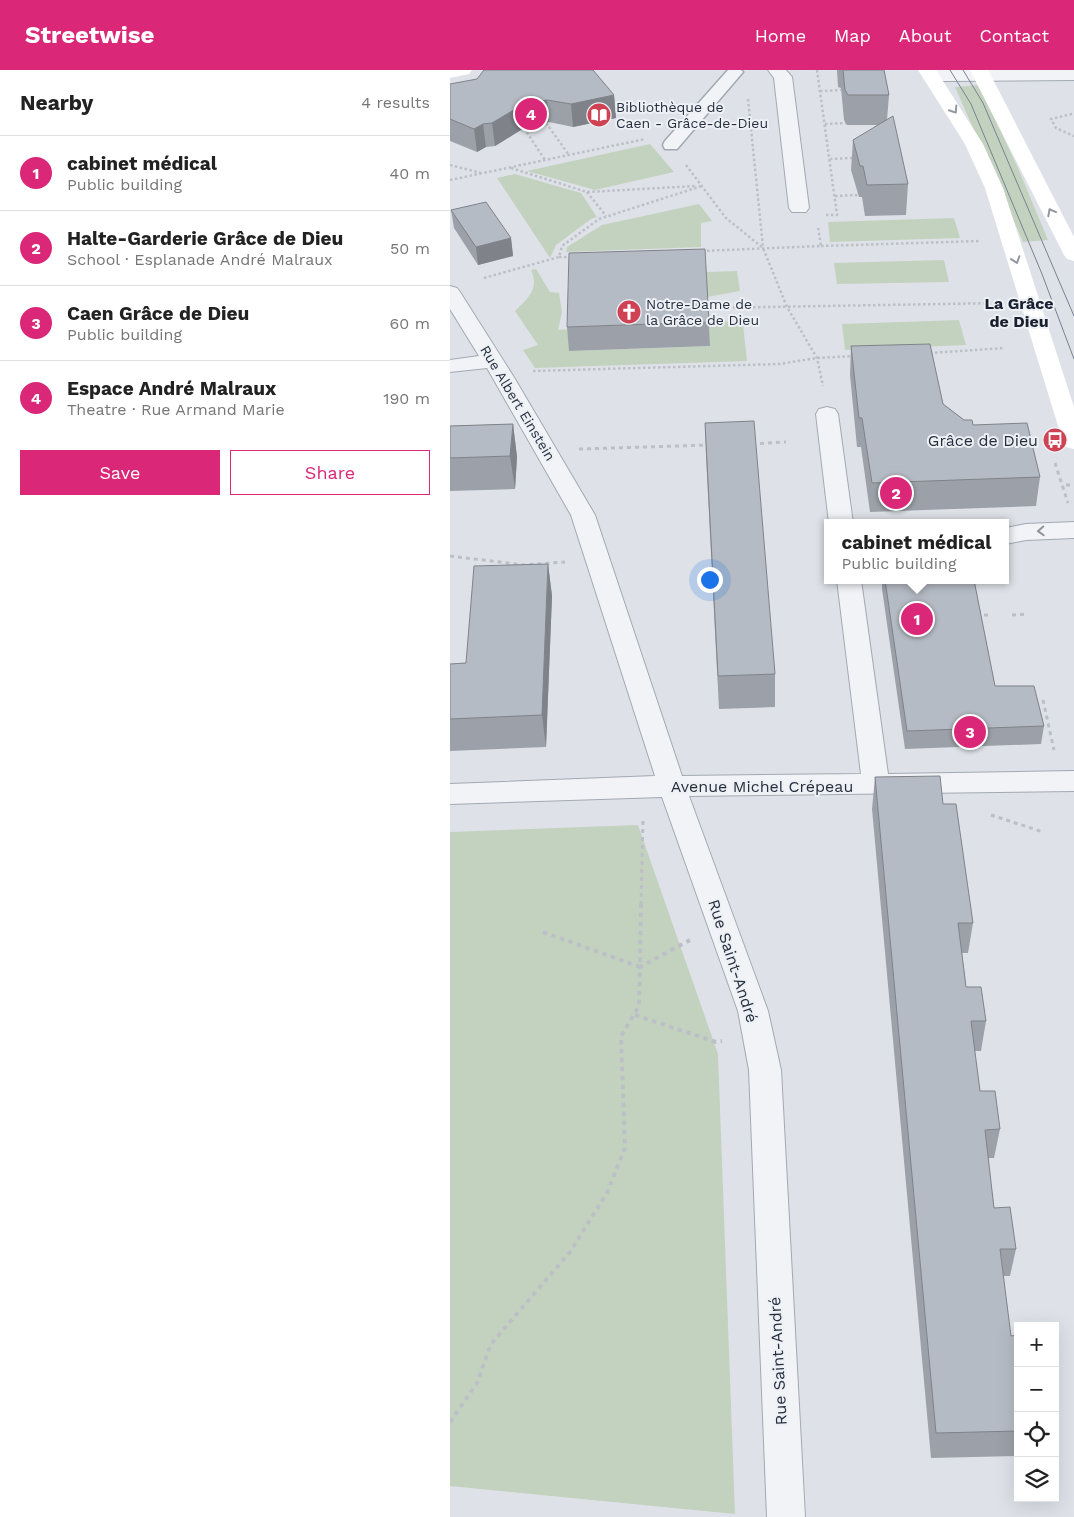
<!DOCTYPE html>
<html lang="en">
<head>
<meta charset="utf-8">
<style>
	body { margin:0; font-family:"Work Sans",sans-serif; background:#f2f2f2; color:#222 }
	.controls { position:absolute; right:15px; bottom:15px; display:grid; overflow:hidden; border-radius:0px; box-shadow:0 5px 20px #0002 }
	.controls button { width:45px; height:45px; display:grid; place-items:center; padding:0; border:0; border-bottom:1px solid #e0e0e0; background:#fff; color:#222; font:25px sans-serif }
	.you { position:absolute; left:259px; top:509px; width:18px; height:18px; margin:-12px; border:4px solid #fff; border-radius:50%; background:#1a73e8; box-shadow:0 0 0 8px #1a73e833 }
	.badge { display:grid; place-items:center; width:32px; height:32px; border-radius:50%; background:#db2777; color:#fff; font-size:16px; font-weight:700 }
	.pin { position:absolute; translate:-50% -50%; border:2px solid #fff; box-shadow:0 1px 5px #0006 }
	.popup { position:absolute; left:374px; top:449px; width:185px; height:65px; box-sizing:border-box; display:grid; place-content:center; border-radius:0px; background:#fff; filter:drop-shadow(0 1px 4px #0005); font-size:16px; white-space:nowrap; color:#767676 }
	.popup b { font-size:19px; color:#222 }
	.popup::after { content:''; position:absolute; left:50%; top:100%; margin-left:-10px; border:10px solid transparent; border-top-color:#fff }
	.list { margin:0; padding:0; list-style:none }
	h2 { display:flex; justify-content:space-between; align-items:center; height:65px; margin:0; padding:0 20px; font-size:21px }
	h2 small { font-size:16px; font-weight:400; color:#767676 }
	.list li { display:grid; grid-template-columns:32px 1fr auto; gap:15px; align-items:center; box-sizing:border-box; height:75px; padding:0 20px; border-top:1px solid #e0e0e0 }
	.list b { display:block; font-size:19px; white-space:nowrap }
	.list p { margin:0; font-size:16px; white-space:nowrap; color:#767676 }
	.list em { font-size:16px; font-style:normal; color:#767676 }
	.actions { display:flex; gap:10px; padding:15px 20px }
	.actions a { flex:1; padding:11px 0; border:1px solid #db2777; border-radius:0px; text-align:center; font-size:18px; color:#db2777 }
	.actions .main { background:#db2777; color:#fff }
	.icon { flex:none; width:28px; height:28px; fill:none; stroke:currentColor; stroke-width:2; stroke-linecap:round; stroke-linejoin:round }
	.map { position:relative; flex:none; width:624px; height:1447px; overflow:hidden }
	header { display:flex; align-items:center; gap:30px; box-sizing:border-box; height:70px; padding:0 25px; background:#db2777; color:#fff }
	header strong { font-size:24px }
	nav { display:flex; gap:28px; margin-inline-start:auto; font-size:18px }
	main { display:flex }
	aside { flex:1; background:#fff }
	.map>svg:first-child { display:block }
	.green { fill:#c3d2bf }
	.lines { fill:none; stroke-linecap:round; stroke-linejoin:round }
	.pedestrian-casing { stroke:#a3a9b2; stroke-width:3 }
	.minor-casing { stroke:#a3a9b2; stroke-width:2 }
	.path-far2 { stroke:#bcc0c6; stroke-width:2.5; stroke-dasharray:2.5 2.5; stroke-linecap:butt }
	.path-far1 { stroke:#bcc0c6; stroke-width:3; stroke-dasharray:4 4; stroke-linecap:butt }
	.path { stroke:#bcc0c6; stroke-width:4; stroke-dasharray:4.5 4.5; stroke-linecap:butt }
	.pedestrian { fill:#f1f3f6; fill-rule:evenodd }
	.minor { fill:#f1f3f6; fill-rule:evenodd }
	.secondary { fill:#fff; fill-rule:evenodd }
	.tram { stroke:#788191; stroke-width:1 }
	.wall { fill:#9ca1a9 }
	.shaded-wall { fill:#7f8389 }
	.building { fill:#b5bbc4; stroke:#7f8389 }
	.oneway { stroke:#93979f }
	.oneway2 { stroke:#8c919a }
	.labels { text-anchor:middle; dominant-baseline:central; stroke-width:4; stroke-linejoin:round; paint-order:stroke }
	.far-poi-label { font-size:14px; fill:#272f3f; stroke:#edf1f5; text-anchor:start }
	.far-street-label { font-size:14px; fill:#272f3f; stroke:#edf1f5 }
	.far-quarter-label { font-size:16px; font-weight:bold; fill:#1a202f; stroke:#edf1f5 }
	.poi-label { font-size:16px; fill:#272f3f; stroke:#edf1f5; text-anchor:end }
	.street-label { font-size:16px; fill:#272f3f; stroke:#edf1f5 }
</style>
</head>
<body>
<header>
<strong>Streetwise</strong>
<nav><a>Home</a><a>Map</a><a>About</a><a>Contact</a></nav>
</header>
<main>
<aside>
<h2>Nearby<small>4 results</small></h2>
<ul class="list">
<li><span class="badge">1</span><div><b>cabinet médical</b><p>Public building</p></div><em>40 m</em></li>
<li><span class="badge">2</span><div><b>Halte-Garderie Grâce de Dieu</b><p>School · Esplanade André Malraux</p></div><em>50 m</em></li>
<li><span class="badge">3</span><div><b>Caen Grâce de Dieu</b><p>Public building</p></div><em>60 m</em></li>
<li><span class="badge">4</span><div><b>Espace André Malraux</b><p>Theatre · Rue Armand Marie</p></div><em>190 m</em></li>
</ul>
<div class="actions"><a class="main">Save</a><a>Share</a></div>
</aside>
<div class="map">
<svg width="624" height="1447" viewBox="0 0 624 1447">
	<rect width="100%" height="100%" fill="#dee2e8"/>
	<g class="green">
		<path d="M529 15 568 98 598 170 573 172 505 17Z"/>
		<path d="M200 74 224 102 145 120 77 101Z"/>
		<path d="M65 104 131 123 147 147 141 149 106 175 100 188 47 108Z"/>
		<path d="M249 134 262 151 251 153V177L116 182 117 177 152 155Z"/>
		<path d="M504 148 510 168 380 172 378 152Z"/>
		<path d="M494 190 499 212 387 214 384 193Z"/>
		<path d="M86 199 100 222 109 223 112 242 108 260 120 259 119 281 260 276 259 249 293 254 297 291 85 298 73 280 88 275 65 241C77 229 90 219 81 200Z"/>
		<path d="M287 201 290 221 257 227 256 202Z"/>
		<path d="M509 250 516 275 395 280 392 254Z"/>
		<path d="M188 755 268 984 285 1444 0 1416V762Z"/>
	</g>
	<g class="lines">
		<defs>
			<path id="pedestrian" d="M278 0H291L293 2 227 79H215L213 75 215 71Z"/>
			<g id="minor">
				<path d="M318 0H336L342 7 359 138 356 142H342L339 138 324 8Z"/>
				<path d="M479 0H624V10L494 11 488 10Z"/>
				<path d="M0 216 7 218 10 222 65 309 145 445 232 706 411 704 387 510H411L438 704 624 701V721L239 726 318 941 331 1000 355 1447H317L299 1000 288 941 212 727 0 734V714L205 706 121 445 37 298 0 302V290L29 286 0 239Z"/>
				<path d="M377 337 385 339 388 344 403 453H379L366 344 369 339Z"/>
				<path d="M624 452V468L576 470 556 474V458L576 454Z"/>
			</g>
		</defs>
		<use href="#pedestrian" class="pedestrian-casing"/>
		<use href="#minor" class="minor-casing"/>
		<g class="path-far2">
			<path d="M367 0 387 145H376"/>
			<path d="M370 21 391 20"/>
			<path d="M298 29 313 177"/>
			<path d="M622 44 601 49 606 58 624 66"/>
			<path d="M96 53 119 85"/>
			<path d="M375 54 396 53"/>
			<path d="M74 58 95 90"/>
			<path d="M380 89 402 88"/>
			<path d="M0 95 31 103"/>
			<path d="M236 95 276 148 313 178 337 237 367 288 373 316"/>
			<path d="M61 98 137 122 246 116"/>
			<path d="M0 110 195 69"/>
			<path d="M137 122 156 146"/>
			<path d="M385 126 408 125"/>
			<path d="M371 176 530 171"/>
			<path d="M252 181 371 176 368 157"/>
			<path d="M109 187H123"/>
			<path d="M34 208 109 187 112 176 149 149 252 116"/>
			<path d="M258 238 550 233"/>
			<path d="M480 283 554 278"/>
			<path d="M83 301 329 294 367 288 403 286"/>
		</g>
		<g class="path-far1">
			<path d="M302 374 336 372"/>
			<path d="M129 379 258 375"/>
			<path d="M605 393 618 433"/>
			<path d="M616 415H624"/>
			<path d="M0 486 74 495 115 492"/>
			<path d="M534 545H541"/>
			<path d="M562 545 576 544"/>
			<path d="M593 630 604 680"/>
			<path d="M541 745 593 762"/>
			<path d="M191 835 193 748"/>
		</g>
		<g class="path">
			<path d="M93 862 190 897 191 834"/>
			<path d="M185 945 266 972 272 971"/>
			<path d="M0 1352 27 1313 41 1274 120 1182 157 1123 175 1078 171 966 189 936 190 897 240 870"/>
		</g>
		<use href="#pedestrian" class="pedestrian"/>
		<use href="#minor" class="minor"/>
		<g class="secondary">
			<path d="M0 0H22L19 4 0 8Z"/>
			<path d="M468 0H486L533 74 553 118 624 337V379L616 377 613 372 535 118 515 74Z"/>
			<path d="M520 0H538L550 23 624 167V191L617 189 614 185Z"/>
		</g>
		<g class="tram">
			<path d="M500 0 521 34 592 204 624 289"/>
			<path d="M513 0 533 33 624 246"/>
		</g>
	</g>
	<g class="wall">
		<path d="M387 0H434L439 25 437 50 458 114 456 145 415 146 412 127H409L401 100 403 70 428 55H397L394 50 391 18 388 17Z"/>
		<path d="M0 14 164 25 166 48 123 57 99 52 74 58 45 76 36 77 27 82 0 71Z"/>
		<path d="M1 140 61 168 63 186 28 195 4 158Z"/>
		<path d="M259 252 260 276 119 281 117 257Z"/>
		<path d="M401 276 493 334 514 350 523 355 590 407 586 436 420 442 411 377H407L400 305Z"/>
		<path d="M255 353 325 604V637L269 639 256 386Z"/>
		<path d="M63 354 67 387 65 419 0 421V356Z"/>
		<path d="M98 494 102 526 96 677 0 681V594L16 593Z"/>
		<path d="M432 510H524L545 616 594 656 591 674 455 679 432 519Z"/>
		<path d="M425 707 493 734 523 853 518 883H512L516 917 536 951 531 981H524L530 1021 550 1059 544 1088H538L544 1138 566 1179 560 1206H553L561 1266 568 1265V1380L566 1386 481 1388 422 739Z"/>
	</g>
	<g class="shaded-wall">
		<path d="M164 25 166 48 123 57 121 34Z"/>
		<path d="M97 30 99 52 74 58 45 76 42 53 72 35Z"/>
		<path d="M33 54 36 77 27 82 24 59Z"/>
		<path d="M61 168 63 186 28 195 26 177Z"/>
		<path d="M63 354 67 387 65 419 60 386Z"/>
		<path d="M98 494 102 526 96 677 92 645Z"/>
	</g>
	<g class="building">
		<path d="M34 0H143L164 25 121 34 97 30 72 35 42 53 33 54 24 59 0 49V14L27 9Z"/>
		<path d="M393 0H434L439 25H398L395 20Z"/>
		<path d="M443 46 458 114 417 115 413 96H410L403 70Z"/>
		<path d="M36 132 61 168 26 177 1 140Z"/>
		<path d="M255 179 259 252 117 257 119 183Z"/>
		<path d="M480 274 493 334 514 350H522L523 355 577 353 590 407 422 413 412 348H409L401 276Z"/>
		<path d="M304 351 325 604 268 606 255 353Z"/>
		<path d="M63 354 60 386 0 388V356Z"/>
		<path d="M98 494 92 645 0 649V594L16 593 24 496Z"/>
		<path d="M435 510H524L545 616H584L594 656 457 661Z"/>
		<path d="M490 706 493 734H506L523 853H508L516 917H531L536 951H521L530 1021H545L550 1059 535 1060 544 1138 560 1137 566 1179H550L561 1266 568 1265V1312H566L568 1322V1361L486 1363 425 707Z"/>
	</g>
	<defs><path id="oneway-chevron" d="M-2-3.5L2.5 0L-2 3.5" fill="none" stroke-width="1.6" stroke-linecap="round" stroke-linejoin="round" transform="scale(1.25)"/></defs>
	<g class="oneway">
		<use href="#oneway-chevron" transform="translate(504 40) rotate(57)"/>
		<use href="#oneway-chevron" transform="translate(601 142) rotate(-118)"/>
		<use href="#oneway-chevron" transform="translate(566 190) rotate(71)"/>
	</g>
	<use class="oneway2" href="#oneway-chevron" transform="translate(591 461) rotate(177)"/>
	<defs>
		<symbol id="library-disc" viewBox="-11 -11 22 22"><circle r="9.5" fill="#ce4254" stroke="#edf1f5"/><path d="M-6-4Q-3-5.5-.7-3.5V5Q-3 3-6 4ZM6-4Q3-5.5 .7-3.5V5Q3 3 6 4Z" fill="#fff"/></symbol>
		<symbol id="church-disc" viewBox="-11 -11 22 22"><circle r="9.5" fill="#ce4254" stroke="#edf1f5"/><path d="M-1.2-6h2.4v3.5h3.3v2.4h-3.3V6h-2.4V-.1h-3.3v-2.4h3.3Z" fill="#fff"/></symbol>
		<symbol id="bus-disc" viewBox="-11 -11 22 22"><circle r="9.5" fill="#ce4254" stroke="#edf1f5"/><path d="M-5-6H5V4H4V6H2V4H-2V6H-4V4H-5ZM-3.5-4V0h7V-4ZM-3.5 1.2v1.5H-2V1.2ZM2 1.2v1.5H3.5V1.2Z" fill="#fff"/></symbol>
	</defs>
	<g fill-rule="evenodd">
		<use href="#library-disc" x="135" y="31" width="28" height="28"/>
		<use href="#church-disc" x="165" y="228" width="28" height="28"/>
		<use href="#bus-disc" x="591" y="356" width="28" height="28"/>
	</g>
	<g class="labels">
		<g class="far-poi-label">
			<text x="166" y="37">Bibliothèque de<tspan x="166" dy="16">Caen - Grâce-de-Dieu</tspan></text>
			<text x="196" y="234">Notre-Dame de<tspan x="196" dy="16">la Grâce de Dieu</tspan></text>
		</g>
		<g class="far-street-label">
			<text transform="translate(68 333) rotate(59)">Rue Albert Einstein</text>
		</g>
		<g class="far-quarter-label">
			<text x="569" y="233">La Grâce<tspan x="569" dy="18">de Dieu</tspan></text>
		</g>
		<g class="poi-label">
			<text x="588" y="370">Grâce de Dieu</text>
		</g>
		<g class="street-label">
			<text x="312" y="716">Avenue Michel Crépeau</text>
			<text transform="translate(283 891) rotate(72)">Rue Saint-André</text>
			<text transform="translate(328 1291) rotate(-93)">Rue Saint-André</text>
		</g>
	</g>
</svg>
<div class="controls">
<button>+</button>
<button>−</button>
<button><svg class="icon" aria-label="locate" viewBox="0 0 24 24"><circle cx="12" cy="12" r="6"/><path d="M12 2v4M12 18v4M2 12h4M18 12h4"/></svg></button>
<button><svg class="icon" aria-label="layers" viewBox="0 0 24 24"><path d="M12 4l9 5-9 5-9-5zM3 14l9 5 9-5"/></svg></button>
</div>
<div class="you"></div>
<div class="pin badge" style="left:467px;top:549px">1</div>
<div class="popup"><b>cabinet médical</b>Public building</div>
<div class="pin badge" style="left:446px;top:423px">2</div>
<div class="pin badge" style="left:520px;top:662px">3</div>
<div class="pin badge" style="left:81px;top:44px">4</div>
</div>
</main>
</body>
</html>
